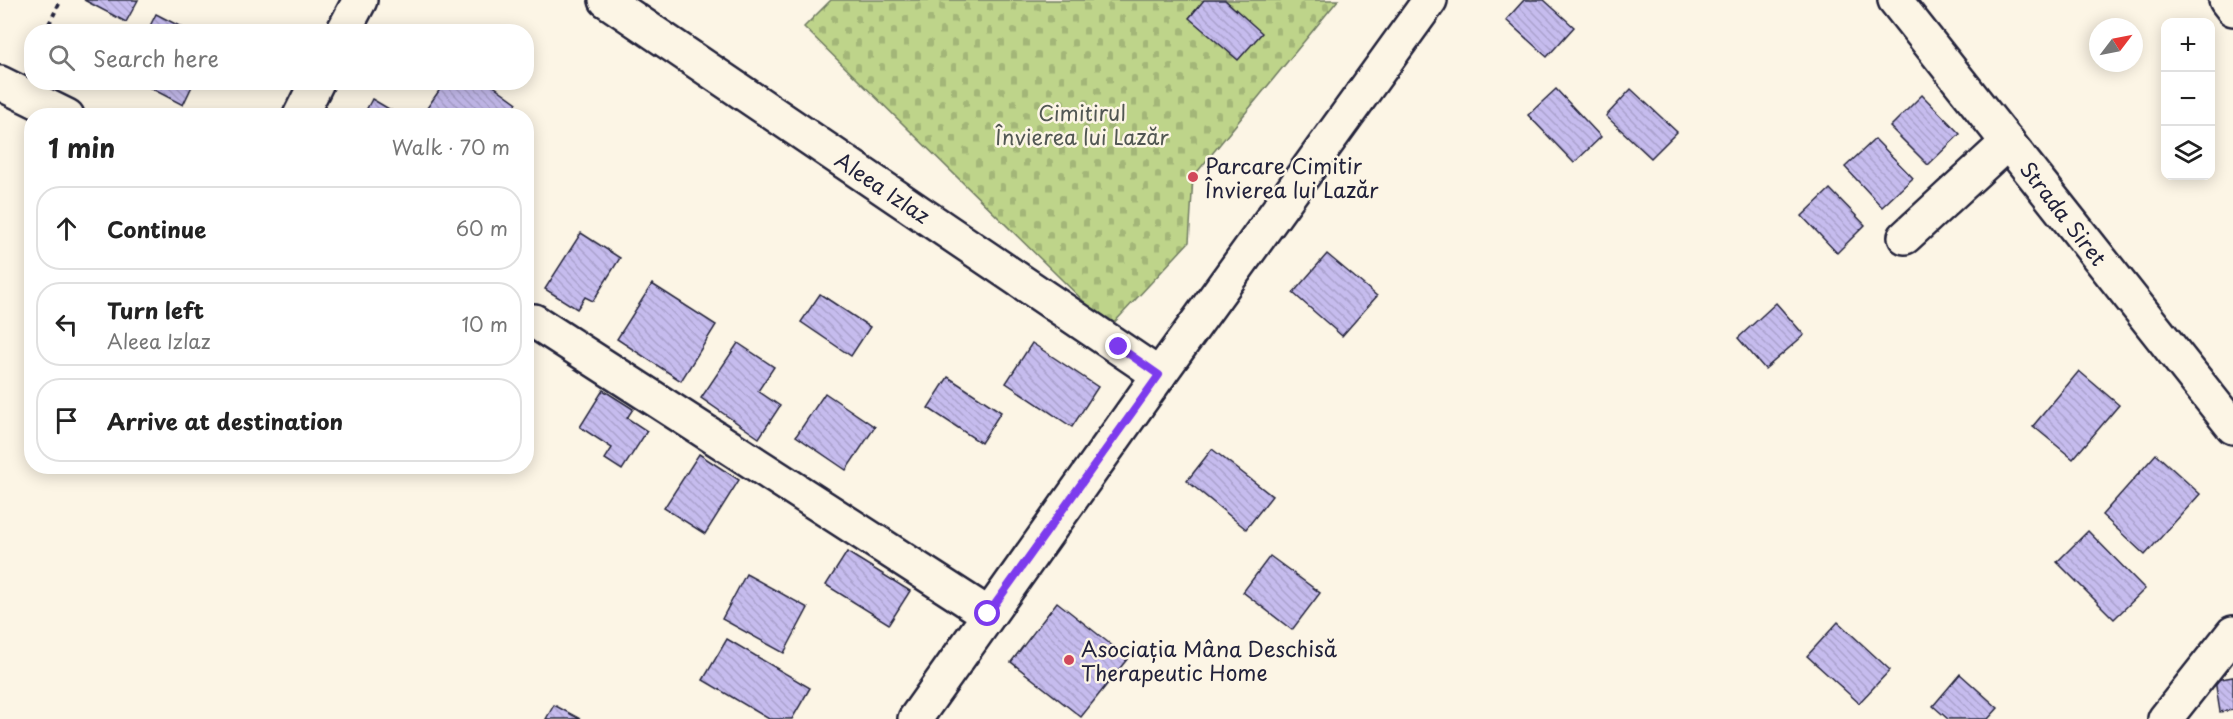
<!DOCTYPE html>
<html lang="en">
<head>
<meta charset="utf-8">
<style>
	body { margin:0; font-family:"Playpen Sans",sans-serif; background:#f2f2f2; color:#222 }
	.controls { position:absolute; right:18px; top:18px; display:grid; overflow:hidden; border-radius:12px; box-shadow:0 3px 15px #0003 }
	.controls button { width:54px; height:54px; display:grid; place-items:center; padding:0; border:0; border-bottom:2px solid #e0e0e0; background:#fff; color:#222; font:30px sans-serif }
	.compass { position:absolute; left:2089px; top:18px; width:54px; height:54px; border-radius:50%; background:#fff; box-shadow:0 3px 15px #0003; rotate:58deg }
	.stop { position:absolute; width:18px; height:18px; margin:-14px; border:4px solid #7c3aed; border-radius:50%; background:#fff }
	.stop.end { background:#7c3aed; border-color:#fff; box-shadow:0 2px 6px #0008 }
	.list { margin:0; padding:0; list-style:none }
	h2 { display:flex; justify-content:space-between; align-items:center; height:78px; margin:0; padding:0 24px; font-size:26px }
	h2 small { font-size:20px; font-weight:400; color:#767676 }
	.list li { display:grid; grid-template-columns:39px 1fr auto; gap:18px; align-items:center; box-sizing:border-box; height:84px; margin:0 12px 12px; padding:0 12px; border:2px solid #e0e0e0; border-radius:24px }
	.list b { display:block; font-size:22px; white-space:nowrap }
	.list p { margin:0; font-size:20px; white-space:nowrap; color:#767676 }
	.list em { font-size:20px; font-style:normal; color:#767676 }
	.icon { flex:none; width:33px; height:33px; fill:none; stroke:currentColor; stroke-width:2; stroke-linecap:round; stroke-linejoin:round }
	.map { position:relative; flex:none; width:2233px; height:719px; overflow:hidden }
	.search { position:absolute; background:#fff; box-shadow:0 3px 15px #0003; left:24px; top:24px; width:510px; height:66px; display:flex; align-items:center; gap:15px; box-sizing:border-box; padding:0 21px; border-radius:24px; color:#767676; font-size:22px }
	.panel { position:absolute; background:#fff; box-shadow:0 3px 15px #0003; left:24px; top:108px; width:510px; height:366px; border-radius:24px }
	.map>svg:first-child { display:block }
	.cemetery { fill:url(#cemetery-stones); stroke:#707b62; stroke-width:1.5 }
	.building { fill:url(#building-back-hatch); stroke:#22223b; stroke-width:1.5 }
	.lines { fill:none; stroke-linecap:round; stroke-linejoin:round }
	.minor-casing { stroke:#22223b; stroke-width:38 }
	.path { stroke:#22223b; stroke-width:4; stroke-dasharray:4.5 4.5; stroke-linecap:butt }
	.minor { stroke:#fcf5e5; stroke-width:33 }
	.route { stroke:#7c3aed; stroke-width:8 }
	.poi-dot { fill:#d1495b; stroke:#fcf5e5; stroke-width:2 }
	.labels { text-anchor:middle; dominant-baseline:central; stroke-width:5; stroke-linejoin:round; paint-order:stroke }
	.park-label { font-size:21px; fill:#515753; stroke:#fcf5e5 }
	.poi-label { font-size:21px; fill:#22223b; stroke:#fcf5e5; text-anchor:start }
	.street-label { font-size:21px; fill:#22223b; stroke:#fcf5e5 }
</style>
</head>
<body>
<div class="map">
<svg width="2233" height="719" viewBox="0 0 2233 719">
	<defs>
		<pattern id="cemetery-stones" width="16" height="16" patternUnits="userSpaceOnUse" patternTransform="scale(1.5)"><rect width="16" height="16" fill="#bed48a"/><path d="M2 7V4a2 2 0 0 1 4 0v3zM10 15v-3a2 2 0 0 1 4 0v3z" fill="#a3b678"/></pattern>
		<pattern id="building-back-hatch" width="6" height="6" patternUnits="userSpaceOnUse" patternTransform="scale(1.5)"><rect width="6" height="6" fill="#c6bcee"/><path d="M-1 5l2 2M0 0l6 6M5-1l2 2" fill="none" stroke="#aaa1cd"/></pattern>
	</defs>
	<rect width="100%" height="100%" fill="#fcf5e5"/>
	<filter id="ink" filterUnits="userSpaceOnUse"><feTurbulence type="fractalNoise" baseFrequency=".0167" numOctaves="2"/><feDisplacementMap in="SourceGraphic" scale="12" xChannelSelector="R" yChannelSelector="G"/><feConvolveMatrix kernelMatrix="1 2 1 2 8 2 1 2 1" color-interpolation-filters="sRGB"/></filter>
	<g filter="url(#ink)">
		<path class="cemetery" d="M831 0H1338L1193 177 1189 242 1110 327 804 27Z"/>
		<g class="building">
			<path d="M84 0H138L126 22Z"/>
			<path d="M1204 0H1225L1262 33 1238 60 1189 18Z"/>
			<path d="M1524 0H1544L1574 27 1547 57 1506 20Z"/>
			<path d="M156 14 191 32H147Z"/>
			<path d="M139 82H194L183 105Z"/>
			<path d="M445 82H488L517 103 508 116H425L423 114Z"/>
			<path d="M1556 89 1601 137 1574 163 1528 115Z"/>
			<path d="M1631 89 1677 132 1651 158 1606 116Z"/>
			<path d="M1922 95 1960 134 1928 165 1890 127Z"/>
			<path d="M372 99 401 116H363Z"/>
			<path d="M1875 139 1913 178 1882 207 1845 167Z"/>
			<path d="M1830 189 1865 225 1837 253 1802 216Z"/>
			<path d="M581 233 620 258 593 301 585 297 577 309 545 289Z"/>
			<path d="M1327 254 1377 296 1342 336 1293 293Z"/>
			<path d="M652 284 716 325 681 381 617 339Z"/>
			<path d="M820 294 870 327 851 356 801 322Z"/>
			<path d="M1776 303 1804 335 1765 369 1738 338Z"/>
			<path d="M738 343 774 367 758 391 780 406 759 438 701 398Z"/>
			<path d="M1032 343 1098 387 1072 427 1006 383Z"/>
			<path d="M2079 371 2119 405 2073 459 2033 426Z"/>
			<path d="M948 377 1001 412 981 443 928 408Z"/>
			<path d="M603 390 633 409 627 418 647 431 622 470 605 459 612 448 580 427Z"/>
			<path d="M825 393 875 427 846 470 796 436Z"/>
			<path d="M1212 449 1272 496 1246 529 1187 481Z"/>
			<path d="M699 454 739 480 705 534 664 508Z"/>
			<path d="M2156 454 2200 494 2145 555 2102 515Z"/>
			<path d="M2088 531 2145 589 2114 619 2057 562Z"/>
			<path d="M847 552 910 591 889 624 826 585Z"/>
			<path d="M1270 556 1320 593 1292 630 1243 592Z"/>
			<path d="M746 574 808 608 784 653 722 619Z"/>
			<path d="M1057 602 1128 658 1081 717 1011 662Z"/>
			<path d="M1838 622 1890 670 1859 703 1807 656Z"/>
			<path d="M727 639 810 688 792 719H769L703 680Z"/>
			<path d="M1960 674 1998 708 1988 719H1948L1933 706Z"/>
			<path d="M2233 677V710L2220 712 2215 680Z"/>
			<path d="M554 705 580 719H546Z"/>
		</g>
		<g class="lines">
			<defs>
				<g id="minor">
					<path d="M606 0 1159 375"/>
					<path d="M1895 0 2233 427"/>
					<path d="M2226 0 2233 9"/>
					<path d="M343 32 360 0"/>
					<path d="M0 83 67 116"/>
					<path d="M300 116 317 82"/>
					<path d="M1905 237 2008 142"/>
					<path d="M534 321 988 614"/>
					<path d="M915 719 1159 375 1430 0"/>
					<path d="M2165 719 2233 633"/>
				</g>
			</defs>
			<use href="#minor" class="minor-casing"/>
			<path class="path" d="M45 32 61 0"/>
			<use href="#minor" class="minor"/>
		</g>
	</g>
	<g class="lines" filter="url(#ink)">
		<path class="route" d="M988 614 1159 375 1119 347"/>
	</g>
	<g class="poi-dot">
		<circle cx="1193" cy="177" r="6"/>
		<circle cx="1069" cy="660" r="6"/>
	</g>
	<g class="labels">
		<g class="park-label">
			<text x="1082" y="112">Cimitirul<tspan x="1082" dy="24">Învierea lui Lazăr</tspan></text>
		</g>
		<g class="poi-label">
			<text x="1205" y="165">Parcare Cimitir<tspan x="1205" dy="24">Învierea lui Lazăr</tspan></text>
			<text x="1081" y="648">Asociația Mâna Deschisă<tspan x="1081" dy="24">Therapeutic Home</tspan></text>
		</g>
		<g class="street-label">
			<text transform="translate(883 187) rotate(34)">Aleea Izlaz</text>
			<text transform="translate(2064 213) rotate(52)">Strada Siret</text>
		</g>
	</g>
</svg>
<div class="controls">
<button>+</button>
<button>−</button>
<button><svg class="icon" aria-label="layers" viewBox="0 0 24 24"><path d="M12 4l9 5-9 5-9-5zM3 14l9 5 9-5"/></svg></button>
</div>
<svg class="compass" viewBox="-18 -18 36 36"><path d="M0-13l5 13h-10z" fill="#e53935"/><path d="M0 13l5-13h-10z" fill="#767676"/></svg>
<div class="stop" style="left:988px;top:614px"></div>
<div class="stop end" style="left:1119px;top:347px"></div>
<div class="search"><svg class="icon" aria-label="search" viewBox="0 0 24 24"><circle cx="10" cy="10" r="6"/><path d="M15 15l6 6"/></svg>Search here</div>
<section class="panel">
<h2>1 min<small>Walk · 70 m</small></h2>
<ul class="list">
<li><svg class="icon" aria-label="ahead" viewBox="0 0 24 24"><path d="M12 20V5M6 11l6-6 6 6"/></svg><div><b>Continue</b></div><em>60 m</em></li>
<li><svg class="icon" aria-label="left" viewBox="0 0 24 24"><path d="M17 20v-9H6M10 6l-5 5 5 5"/></svg><div><b>Turn left</b><p>Aleea Izlaz</p></div><em>10 m</em></li>
<li><svg class="icon" aria-label="arrive" viewBox="0 0 24 24"><path d="M6 21V4h12l-3 4 3 4H6"/></svg><div><b>Arrive at destination</b></div></li>
</ul>
</section>
</div>
</body>
</html>
